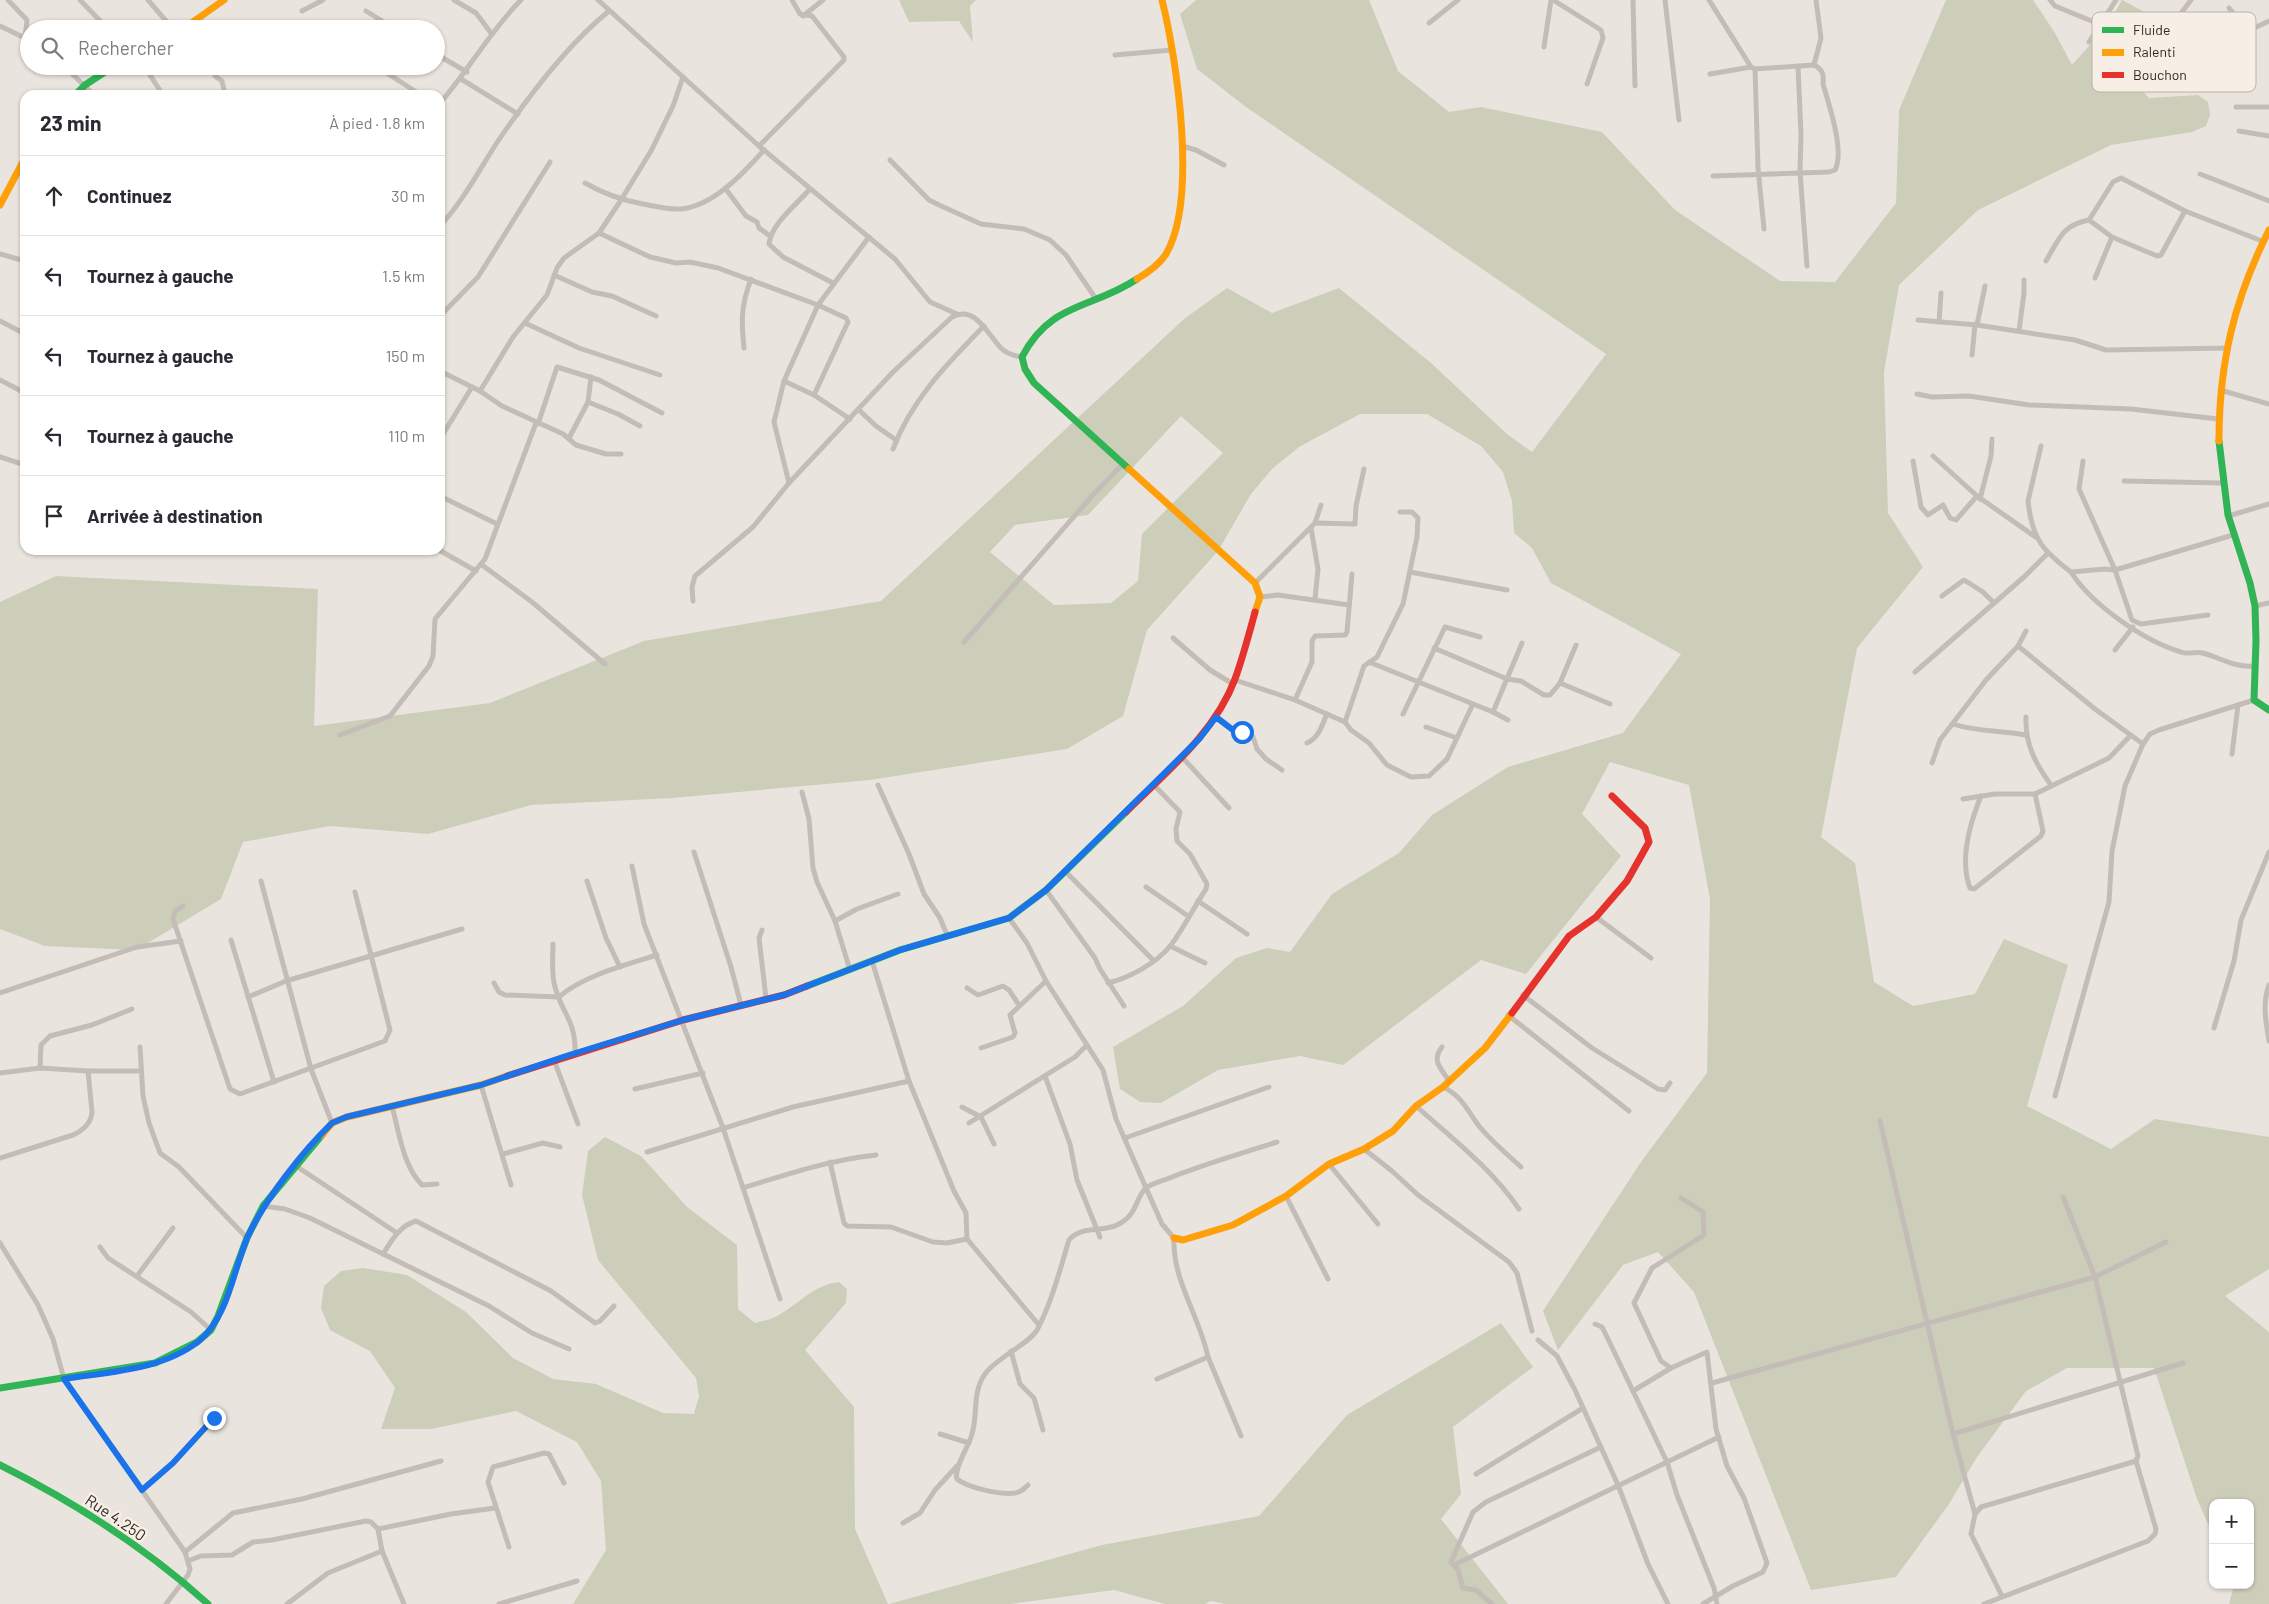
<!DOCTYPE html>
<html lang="fr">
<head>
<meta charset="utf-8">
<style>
	body { margin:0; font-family:Barlow,sans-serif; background:#f7f7f7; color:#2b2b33 }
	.controls { position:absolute; right:15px; bottom:15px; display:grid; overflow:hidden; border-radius:10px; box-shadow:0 1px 4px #0004 }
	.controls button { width:45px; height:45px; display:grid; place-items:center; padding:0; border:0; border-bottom:1px solid #e1e1e2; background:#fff; color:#2b2b33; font:25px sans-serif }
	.stop { position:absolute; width:15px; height:15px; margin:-11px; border:4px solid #1a73e8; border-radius:50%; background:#fff }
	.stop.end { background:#1a73e8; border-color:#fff; box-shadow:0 1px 5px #0008 }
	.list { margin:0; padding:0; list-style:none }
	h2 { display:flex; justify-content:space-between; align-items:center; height:65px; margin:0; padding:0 20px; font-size:21px }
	h2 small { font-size:16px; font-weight:400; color:#7c7c81 }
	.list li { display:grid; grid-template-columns:32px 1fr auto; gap:15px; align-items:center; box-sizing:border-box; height:80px; padding:0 20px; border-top:1px solid #e1e1e2 }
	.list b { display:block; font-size:19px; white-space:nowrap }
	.list em { font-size:16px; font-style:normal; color:#7c7c81 }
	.icon { flex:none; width:28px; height:28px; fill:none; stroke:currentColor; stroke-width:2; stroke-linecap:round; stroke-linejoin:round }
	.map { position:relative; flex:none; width:2269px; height:1604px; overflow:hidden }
	.search { position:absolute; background:#fff; box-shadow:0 1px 4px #0004; left:20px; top:20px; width:425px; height:55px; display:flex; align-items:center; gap:12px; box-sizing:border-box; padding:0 18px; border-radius:28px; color:#7c7c81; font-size:19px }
	.panel { position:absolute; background:#fff; box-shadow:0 1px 4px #0004; left:20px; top:90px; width:425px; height:465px; border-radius:15px }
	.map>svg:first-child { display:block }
	.green { fill:#ccceb9; fill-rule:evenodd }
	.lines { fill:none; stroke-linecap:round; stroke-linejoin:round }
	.street { stroke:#c3bcb7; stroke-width:5 }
	.fast { stroke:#30b455; stroke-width:7 }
	.slow { stroke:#ff9f0a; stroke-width:7 }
	.jam { stroke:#e5322d; stroke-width:7 }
	.route { stroke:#1a73e8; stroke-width:6 }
	.labels { text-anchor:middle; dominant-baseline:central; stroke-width:5; stroke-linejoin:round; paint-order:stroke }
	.street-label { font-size:16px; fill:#322926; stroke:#f7eee5 }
	.key { fill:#f7eee5; stroke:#bcb3ac; stroke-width:1 }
	.key-label { font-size:14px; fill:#322926 }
</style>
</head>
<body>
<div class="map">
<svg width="2269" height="1604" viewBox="0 0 2269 1604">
	<rect width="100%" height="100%" fill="#eae4de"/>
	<g class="green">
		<path d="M899 0H976L970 6 973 42 959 21 909 22Z"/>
		<path d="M1196 0H1369L1398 71 1449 112 1481 107 1602 132 1675 210 1780 281 1835 282 1896 203 1899 110 1946 0H2033L2055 33 2072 65 2107 26 2122 0 2165 23 2135 82 2149 98 2198 95 2208 102 2210 115 2206 126 2192 132 2111 145 1978 210 1899 285 1884 372 1888 513 1923 567 1857 648 1821 837 1855 863 1874 982 1913 1006 1975 994 2004 939 2068 965 2027 1106 2111 1149 2155 1119 2269 1137V1269L2225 1296 2269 1332V1604H2229L2234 1585H2250V1503H2213V1535L2197 1499 2154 1368H2067L2026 1391 1977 1457 1949 1504 1896 1577 1811 1590 1694 1292 1658 1252 1623 1265 1558 1350 1543 1311 1641 1162 1707 1073 1710 899 1689 785 1610 762 1582 814 1621 856 1526 974 1481 960 1343 1065 1300 1056 1218 1070 1161 1103 1140 1102 1120 1089 1113 1047 1183 1006 1236 958 1267 948 1290 952 1332 894 1399 853 1432 815 1508 767 1623 733 1681 654 1551 583 1532 548 1514 533 1512 501 1503 472 1481 446 1427 414H1360L1299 447 1272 469 1251 494 1218 551 1147 630 1123 716 1067 749 870 780 673 798 531 805 428 834 330 826 243 842 221 899 136 950 45 946 0 929V602L56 576 318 589 314 726 490 703 644 641 881 601 1184 319 1227 288 1272 313 1339 288 1431 363 1507 434 1532 452 1606 354 1246 107 1197 69 1180 14ZM1181 416 1223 453 1142 534 1138 581 1111 603 1054 605 990 552 1015 525 1088 515Z"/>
		<path d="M605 1137 641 1156 687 1207 737 1245 738 1309 755 1323C762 1321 771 1320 777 1316 799 1304 813 1285 839 1282L847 1289 846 1303 805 1350 854 1407 855 1529 888 1604H573L606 1550 601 1481 577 1442 516 1411 431 1429H381L395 1388 370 1351 330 1330 321 1308 324 1286 341 1271 363 1268 407 1275 466 1312 513 1358 553 1379 596 1384 663 1413 694 1414 699 1396 696 1378 598 1260 582 1195 588 1151Z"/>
		<path d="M1501 1323 1533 1367 1453 1427 1461 1494 1441 1519 1508 1604H1225L1211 1601 1205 1604H1165L1114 1590 1011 1604H889L1102 1545 1259 1516 1347 1415Z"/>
	</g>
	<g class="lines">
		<g class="street">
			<path d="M8 0 27 20 25 38"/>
			<path d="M80 0 108 29"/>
			<path d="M148 0 173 29"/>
			<path d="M454 0 476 13 491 33"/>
			<path d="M598 0 759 146 895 259 930 302 957 314"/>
			<path d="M1553 0 1601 30 1603 38 1587 84"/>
			<path d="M1633 0 1635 86"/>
			<path d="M1665 0 1679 120"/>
			<path d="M1709 0 1751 67 1755 69 1814 65C1823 70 1824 74 1823 84 1829 105 1845 151 1835 170L1829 172 1713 176"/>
			<path d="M2050 0 2055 6 2099 24"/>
			<path d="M2229 8 2248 31"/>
			<path d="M302 11 323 0"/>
			<path d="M366 11 395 29"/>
			<path d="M803 16 823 0"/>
			<path d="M1429 23 1458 0"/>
			<path d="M0 26 29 40"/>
			<path d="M2161 40 2191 0"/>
			<path d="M2089 42 2116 0"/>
			<path d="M1544 47 1551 0"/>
			<path d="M436 54 467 72"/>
			<path d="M1115 55 1172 50"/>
			<path d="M1814 65 1821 38 1816 0"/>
			<path d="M64 66 94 95"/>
			<path d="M144 66 163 95"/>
			<path d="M376 66 421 95"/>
			<path d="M1798 66 1801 135 1800 172 1807 266"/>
			<path d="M1755 69 1758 168 1764 229"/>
			<path d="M1710 74 1751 67"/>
			<path d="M215 76 222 81 225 95"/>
			<path d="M461 79 518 114"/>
			<path d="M2216 86 2239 55 2248 31 2269 21"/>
			<path d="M440 103C469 70 490 31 521 0"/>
			<path d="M2236 107H2269"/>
			<path d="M2239 131 2269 136"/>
			<path d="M759 146 844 60V57L812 16 800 14 792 0"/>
			<path d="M1182 146 1196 150 1224 165"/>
			<path d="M890 160 929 200 939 205 981 224 1024 229 1050 240 1066 255 1096 299"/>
			<path d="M2200 174 2269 201"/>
			<path d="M585 183C604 194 621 200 643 204 654 206 669 210 681 209 713 206 744 173 764 150"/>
			<path d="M725 188 746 216 757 222 759 228 770 236"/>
			<path d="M810 189C797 204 771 224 769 244L783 257 833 283"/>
			<path d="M2089 220 2113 182 2121 178 2185 211 2262 241"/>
			<path d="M2089 220 2112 237 2157 256 2161 255 2185 211"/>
			<path d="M440 226C464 200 479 170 498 141 528 97 568 44 609 11"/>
			<path d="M599 233 650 257 676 263 690 262 718 268 818 305 846 318 848 322 814 395"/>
			<path d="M0 254 25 261"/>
			<path d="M2046 261C2059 239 2062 225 2089 220"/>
			<path d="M554 275 592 292 612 296 656 316"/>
			<path d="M2095 278 2112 237"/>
			<path d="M440 316 478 277 550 162"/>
			<path d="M1918 320 1977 325 2075 340 2106 350 2227 348"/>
			<path d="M0 321 25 334"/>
			<path d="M1939 322 1941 293"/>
			<path d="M525 323 579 348 660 375"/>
			<path d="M1977 325 1985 286"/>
			<path d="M2019 331 2024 293V280"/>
			<path d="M744 348C741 320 741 306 751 279"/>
			<path d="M1972 355 1975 325"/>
			<path d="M440 371 480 391 502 406 563 434 576 445 606 454H621"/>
			<path d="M0 380 25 393"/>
			<path d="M784 381 814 395 850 419"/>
			<path d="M2220 390 2269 404"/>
			<path d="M480 391 513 337 547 295 557 268 564 258 599 233 621 200 651 151 673 106 683 77"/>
			<path d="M1917 394 1932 397 1969 396 2029 405 2131 409 2218 419"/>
			<path d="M588 402 618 414 640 426"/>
			<path d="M859 410 876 426 896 440"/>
			<path d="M538 424 557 367 599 380 662 413"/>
			<path d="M569 438 588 402 591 377"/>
			<path d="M440 439 472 387"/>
			<path d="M2041 446 2028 501C2032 539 2043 551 2071 572L2105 569 2115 570 2233 535"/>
			<path d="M893 449C912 399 947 364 984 326"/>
			<path d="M1933 456 1977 496 2037 538"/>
			<path d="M0 457 25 465"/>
			<path d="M1913 461 1921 507 1928 515 1943 505 1950 518 1956 520 1977 496"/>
			<path d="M2083 461 2079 489 2115 570 2132 620 2141 624 2208 615"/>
			<path d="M2124 481 2222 483"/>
			<path d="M789 483 774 422 784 381 818 305 869 237"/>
			<path d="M440 496 497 524"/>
			<path d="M1980 499 1991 456 1992 439"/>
			<path d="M2228 516 2269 504"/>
			<path d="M1315 523 1321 505"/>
			<path d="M1311 528 1318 569 1315 599"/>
			<path d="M439 550 476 571"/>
			<path d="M482 565 532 602 605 664"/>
			<path d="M1410 572 1507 590"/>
			<path d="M2071 572C2092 605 2144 641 2181 652 2188 655 2196 651 2203 653 2221 658 2235 668 2254 666"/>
			<path d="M1255 583 1315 523 1355 524 1356 506 1364 469"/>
			<path d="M1942 596 1964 580 1983 592 1994 603"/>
			<path d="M1260 597 1278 595 1349 605"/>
			<path d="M693 601 692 587 695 576 753 527 789 483 893 372 952 317C975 304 988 335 1001 348 1007 354 1014 356 1022 357"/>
			<path d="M2255 606 2269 603"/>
			<path d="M1173 638 1210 670 1233 684"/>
			<path d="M964 642 1092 496 1123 464"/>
			<path d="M2018 646 2095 709 2143 744"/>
			<path d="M1434 648 1507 679 1521 681 1544 695H1550L1560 683 1576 645"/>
			<path d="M2115 650 2133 627"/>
			<path d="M1369 662 1493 712 1508 720"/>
			<path d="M1915 672 2024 577 2047 554"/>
			<path d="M1235 680 1295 700 1345 722 1364 666 1377 657 1403 604 1417 537 1418 518 1412 512H1400"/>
			<path d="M1560 683 1610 704"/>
			<path d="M1295 700 1312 662V641L1315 636 1345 635 1347 632 1352 574"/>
			<path d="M1493 712 1522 643"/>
			<path d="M1403 714 1445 627 1480 637"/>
			<path d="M1215 717 1233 730 1250 734 1253 737 1257 749 1266 759 1282 770"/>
			<path d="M2026 717C2025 744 2035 763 2051 785"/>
			<path d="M1345 722 1351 730 1369 743 1387 765 1411 777 1429 776 1447 759 1473 704"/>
			<path d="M1953 724C1977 732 2001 730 2025 735"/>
			<path d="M1426 727 1457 738"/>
			<path d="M340 735 390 716 429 666 433 656 435 619 485 559 536 423"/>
			<path d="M1307 743C1319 738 1322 725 1327 714"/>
			<path d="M2232 754 2238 705"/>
			<path d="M1181 756 1229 808"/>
			<path d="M1932 763 1940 740 1986 680 2018 646 2026 631"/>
			<path d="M878 785 909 854 924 894 940 918 947 935"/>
			<path d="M802 792 809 819 813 868 817 882 835 921 850 970"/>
			<path d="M1981 796C1970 823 1959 859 1970 888L1974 889 2041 836 2043 831 2035 794"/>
			<path d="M1963 799 1995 794H2035L2109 758 2130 736"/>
			<path d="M694 852 731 967 741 1005"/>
			<path d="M632 866 644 924 723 1128 780 1299"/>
			<path d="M1065 871 1153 960"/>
			<path d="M261 881 311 1069 332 1123"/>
			<path d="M587 881 606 938 620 967"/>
			<path d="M1146 887 1188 916"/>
			<path d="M1046 890 1095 958 1100 969 1124 1006"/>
			<path d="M1198 901 1247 934"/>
			<path d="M183 906 175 911 173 919 230 1089 240 1094 385 1041 390 1030 355 892"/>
			<path d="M1596 917 1651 958"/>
			<path d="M1009 918 1027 943 1046 981 1103 1070 1116 1119 1146 1188 1162 1224 1174 1238C1172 1280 1200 1317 1208 1357L1157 1379"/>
			<path d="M835 921 857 909 898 894"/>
			<path d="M762 930 759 938 766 998"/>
			<path d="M231 940 274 1082"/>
			<path d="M553 944C553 957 551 974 555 987 562 1014 576 1020 575 1053"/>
			<path d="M1170 946 1205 963"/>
			<path d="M872 961 909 1081 954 1191 966 1213 967 1239 1039 1325"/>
			<path d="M494 983 499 992 505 995 559 997C582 976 628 964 657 955"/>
			<path d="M1108 983C1129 978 1157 963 1171 945 1184 928 1194 907 1206 889L1207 884 1190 854 1177 841 1176 829 1180 812 1153 784"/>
			<path d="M2269 985C2262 1003 2266 1023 2269 1041"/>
			<path d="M967 988 978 995 1003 986 1009 990 1019 1005"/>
			<path d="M0 993 137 947 181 941"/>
			<path d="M1523 995 1592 1048 1658 1089 1665 1090 1670 1083"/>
			<path d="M248 997 286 981 462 929"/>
			<path d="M1508 1015 1629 1111"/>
			<path d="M2214 1028 2234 961 2241 920 2269 852"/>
			<path d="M140 1047 143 1096 149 1123 160 1153 179 1167 247 1238"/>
			<path d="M1442 1047C1431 1061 1441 1068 1449 1081"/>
			<path d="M981 1048 1013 1037 1015 1033 1010 1015 1046 981"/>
			<path d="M554 1060 578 1124"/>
			<path d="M40 1068 41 1045 50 1036 92 1025 132 1009"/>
			<path d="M0 1073 40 1068 88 1071H141"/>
			<path d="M1045 1076 1070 1144 1077 1180 1100 1237"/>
			<path d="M481 1085 511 1185"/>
			<path d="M1443 1087C1462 1096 1467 1110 1479 1126 1491 1141 1507 1154 1521 1167"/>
			<path d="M635 1089 703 1073"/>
			<path d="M2055 1096 2109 902 2112 851 2125 786 2143 744 2150 734 2159 730 2254 700"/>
			<path d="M392 1106C399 1132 403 1166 422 1185L437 1184"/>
			<path d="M1416 1106C1453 1139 1491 1168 1519 1209"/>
			<path d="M962 1107 981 1117 994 1144"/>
			<path d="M1880 1121 1953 1434 1975 1514"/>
			<path d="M969 1123 1075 1057 1087 1045"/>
			<path d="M1125 1138 1269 1087"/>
			<path d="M1364 1149 1392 1171 1418 1195 1509 1262 1517 1273 1532 1331"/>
			<path d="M647 1152 793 1107 909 1081"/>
			<path d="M503 1154 543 1143 560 1147"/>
			<path d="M0 1158 73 1135C83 1130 91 1124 92 1112L88 1071"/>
			<path d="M830 1162 844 1223 847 1226 891 1227 933 1242 947 1243 967 1239"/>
			<path d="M1329 1164 1378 1224"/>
			<path d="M296 1166 397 1233"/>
			<path d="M743 1188C787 1174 830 1160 876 1155"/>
			<path d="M1286 1196 1328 1279"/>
			<path d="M263 1206 285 1209 310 1218 489 1306 532 1333 569 1349"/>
			<path d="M0 1243 38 1305 53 1339 64 1379 185 1552 190 1569 188 1575 166 1604"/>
			<path d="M100 1247 108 1258 191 1312 211 1330"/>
			<path d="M383 1254C392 1240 399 1226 416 1221L551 1291 595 1323 600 1321 614 1306"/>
			<path d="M137 1276 173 1228"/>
			<path d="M1595 1324 1602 1327 1608 1339 1667 1462 1677 1495 1714 1588 1717 1604"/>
			<path d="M1538 1340 1557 1356 1575 1390 1618 1485 1648 1564 1668 1604"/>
			<path d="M1011 1351 1020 1384 1034 1398 1043 1430"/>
			<path d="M1208 1357 1241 1436"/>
			<path d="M1671 1368 1661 1361 1634 1303 1652 1268 1704 1235 1703 1212 1681 1198"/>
			<path d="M1712 1383 2095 1277 2166 1242"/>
			<path d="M1633 1391 1671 1368 1707 1352 1716 1429 1727 1466 1744 1498 1767 1563 1763 1572 1733 1586 1703 1604"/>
			<path d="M940 1434 969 1443"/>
			<path d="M1953 1434 2183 1363"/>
			<path d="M1476 1474 1583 1408"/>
			<path d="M1028 1485C1024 1489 1021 1492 1015 1493 1001 1495 968 1488 957 1479 953 1469 969 1446 972 1434 978 1414 972 1392 985 1374 996 1358 1029 1344 1037 1330 1052 1302 1060 1269 1069 1240 1081 1225 1103 1233 1119 1224 1138 1214 1135 1198 1146 1188 1151 1184 1161 1181 1167 1179 1203 1164 1240 1154 1277 1142"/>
			<path d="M142 1490 173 1463 214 1418"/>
			<path d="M903 1523 920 1513 935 1490 957 1466"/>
			<path d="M378 1529 451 1514 495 1508"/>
			<path d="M509 1547 488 1482 493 1467 544 1453 549 1454 564 1483"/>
			<path d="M185 1552 233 1513 302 1499 441 1461"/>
			<path d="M188 1561 201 1556 232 1555 253 1542 272 1540 366 1521 371 1522 378 1529 382 1551 404 1604"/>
			<path d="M1454 1565 1719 1437"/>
			<path d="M2002 1596 1971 1534 1975 1514 1981 1507 2136 1461"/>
			<path d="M287 1604 328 1573 382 1551"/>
			<path d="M499 1604 577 1581"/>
			<path d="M1492 1604 1476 1590 1463 1588 1458 1570 1451 1562 1473 1512 1486 1502 1601 1447"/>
			<path d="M1984 1604 2148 1541 2155 1534 2156 1529 2136 1461 2138 1456 2095 1277 2063 1197"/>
		</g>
		<g class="fast">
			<path d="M75 95 85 85 114 66"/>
			<path d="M2219 441 2228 515 2250 583 2255 606 2256 641 2254 700 2269 710"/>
			<path d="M1129 469 1034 383 1025 369 1022 357C1050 302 1092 309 1137 279"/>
			<path d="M807 986 900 950 1009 918 1046 890 1126 812"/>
			<path d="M0 1388 155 1363 197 1342 211 1330 218 1316 247 1238 263 1206 322 1135"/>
			<path d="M0 1465C76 1503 145 1547 208 1604"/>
		</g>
		<g class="slow">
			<path d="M183 29 224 0"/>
			<path d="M0 205 25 158"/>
			<path d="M1137 279C1147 273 1159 265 1166 254 1198 200 1177 60 1162 0"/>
			<path d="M2219 441C2219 363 2234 300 2269 230"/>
			<path d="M1129 469 1255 583 1260 597 1255 612"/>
			<path d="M322 1135 332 1123 347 1117 481 1085 507 1076"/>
			<path d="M1174 1238 1183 1240 1233 1225 1286 1196 1329 1164 1364 1149 1393 1131 1416 1106 1443 1087 1485 1048 1512 1013"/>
		</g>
		<g class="jam">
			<path d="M1126 812C1166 772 1215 733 1235 679 1243 657 1249 634 1255 612"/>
			<path d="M1512 1013 1569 936 1596 917 1627 881 1649 842 1645 828 1612 796"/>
			<path d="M507 1076 683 1020 784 995 807 986"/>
		</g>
	</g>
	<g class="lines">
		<path class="route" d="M214 1418 173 1463 142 1490 64 1379C108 1372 163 1370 199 1341 229 1316 233 1270 248 1236 266 1198 302 1152 332 1123L346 1117 481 1085 566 1056 683 1020 784 995 900 950 1009 918 1046 890 1200 738 1216 717 1233 730 1242 732"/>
	</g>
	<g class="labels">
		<g class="street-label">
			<text transform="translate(116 1517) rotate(34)">Rue 4.250</text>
		</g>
	</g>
	<rect x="2092" y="12" width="164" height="80" rx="8" class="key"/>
	<rect x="2102" y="27" width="22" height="6" fill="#30b455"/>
	<rect x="2102" y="49" width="22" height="7" fill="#ff9f0a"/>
	<rect x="2102" y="72" width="22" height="6" fill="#e5322d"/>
	<g class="key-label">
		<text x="2133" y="35">Fluide</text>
		<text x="2133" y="57">Ralenti</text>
		<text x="2133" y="80">Bouchon</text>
	</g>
</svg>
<div class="controls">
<button>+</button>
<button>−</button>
</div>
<div class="stop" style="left:1242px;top:732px"></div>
<div class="stop end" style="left:214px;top:1418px"></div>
<div class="search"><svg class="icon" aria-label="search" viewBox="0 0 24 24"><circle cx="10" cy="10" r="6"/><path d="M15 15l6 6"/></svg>Rechercher</div>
<section class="panel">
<h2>23 min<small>À pied · 1.8 km</small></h2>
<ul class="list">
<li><svg class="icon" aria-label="ahead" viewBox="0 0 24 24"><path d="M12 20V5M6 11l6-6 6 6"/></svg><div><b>Continuez</b></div><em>30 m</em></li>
<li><svg class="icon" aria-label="left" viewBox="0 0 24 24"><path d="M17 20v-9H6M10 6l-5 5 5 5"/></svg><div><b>Tournez à gauche</b></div><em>1.5 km</em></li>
<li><svg class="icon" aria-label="left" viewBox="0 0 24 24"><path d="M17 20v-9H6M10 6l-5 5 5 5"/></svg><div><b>Tournez à gauche</b></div><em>150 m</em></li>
<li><svg class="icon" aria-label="left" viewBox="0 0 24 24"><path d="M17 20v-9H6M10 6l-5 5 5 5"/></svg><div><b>Tournez à gauche</b></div><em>110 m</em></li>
<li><svg class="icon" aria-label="arrive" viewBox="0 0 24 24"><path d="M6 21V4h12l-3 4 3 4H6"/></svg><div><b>Arrivée à destination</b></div></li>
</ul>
</section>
</div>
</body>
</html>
